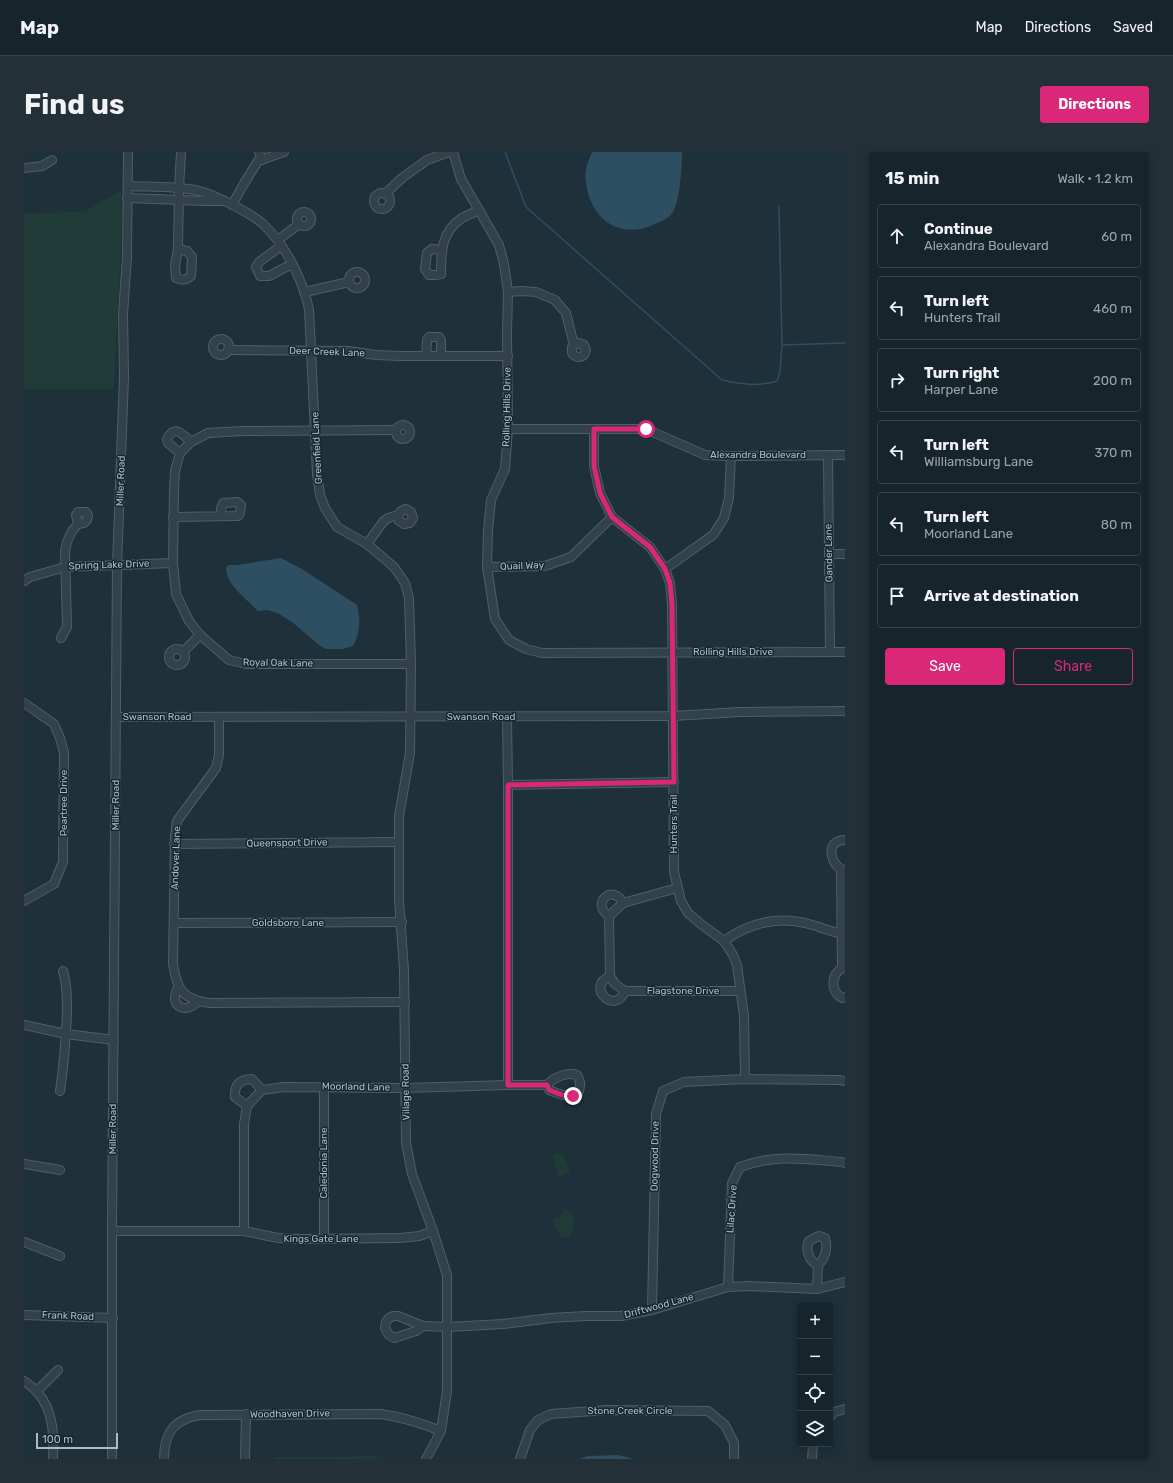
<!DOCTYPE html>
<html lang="en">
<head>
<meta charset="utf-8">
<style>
	body { margin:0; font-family:Rubik,sans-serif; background:#233038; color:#f1f3f6 }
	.controls { position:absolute; right:12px; bottom:12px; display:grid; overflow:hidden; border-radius:4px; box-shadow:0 2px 10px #0003 }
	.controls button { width:36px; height:36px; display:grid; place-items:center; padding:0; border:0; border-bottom:1px solid #354148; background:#16242c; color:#f1f3f6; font:20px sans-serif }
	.scale { position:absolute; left:12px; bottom:10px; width:82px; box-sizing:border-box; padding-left:4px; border:2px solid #acbcc7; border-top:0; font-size:11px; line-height:14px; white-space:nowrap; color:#acbcc7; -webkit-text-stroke:3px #17262e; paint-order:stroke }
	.stop { position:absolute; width:12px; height:12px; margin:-9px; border:3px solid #db2777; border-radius:50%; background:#fff }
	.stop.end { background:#db2777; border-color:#fff; box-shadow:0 1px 4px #0008 }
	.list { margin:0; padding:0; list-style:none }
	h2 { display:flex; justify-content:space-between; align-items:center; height:52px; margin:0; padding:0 16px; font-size:17px }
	h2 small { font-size:13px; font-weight:400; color:#9ea4a9 }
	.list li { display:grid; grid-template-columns:26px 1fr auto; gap:12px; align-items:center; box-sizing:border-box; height:64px; margin:0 8px 8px; padding:0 8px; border:1px solid #354148; border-radius:4px }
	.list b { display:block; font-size:15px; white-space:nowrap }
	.list p { margin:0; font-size:13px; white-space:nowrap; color:#9ea4a9 }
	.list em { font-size:13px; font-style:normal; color:#9ea4a9 }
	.actions { display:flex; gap:8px; padding:12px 16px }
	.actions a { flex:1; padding:9px 0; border:1px solid #db2777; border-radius:4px; text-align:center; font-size:14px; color:#db2777 }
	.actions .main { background:#db2777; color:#fff }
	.icon { flex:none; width:22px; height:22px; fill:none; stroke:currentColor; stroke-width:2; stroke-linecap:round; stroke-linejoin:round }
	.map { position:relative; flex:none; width:821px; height:1307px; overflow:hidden; border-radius:4px }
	header { display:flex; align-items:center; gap:24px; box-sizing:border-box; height:56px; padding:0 20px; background:#16242c; border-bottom:1px solid #354148 }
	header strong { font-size:19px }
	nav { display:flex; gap:22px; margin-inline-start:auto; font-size:14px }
	.intro { display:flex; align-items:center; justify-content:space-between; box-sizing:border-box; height:96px; padding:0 24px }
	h1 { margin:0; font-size:28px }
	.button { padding:10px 18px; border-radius:4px; background:#db2777; color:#fff; font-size:14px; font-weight:700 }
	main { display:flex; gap:24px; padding:0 24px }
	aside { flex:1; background:#16242c; border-radius:4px; box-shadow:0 2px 10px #0003 }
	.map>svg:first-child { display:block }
	.green { fill:#203b38 }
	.water { fill:#2e4e61 }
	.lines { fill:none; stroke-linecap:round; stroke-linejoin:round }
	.stream { stroke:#2e4e61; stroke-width:1.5 }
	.minor-casing { stroke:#4f5f68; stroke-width:10 }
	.minor { stroke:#32414a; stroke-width:8 }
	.route { stroke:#db2777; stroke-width:5 }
	.labels { text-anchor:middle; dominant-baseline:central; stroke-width:3; stroke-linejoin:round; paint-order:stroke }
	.street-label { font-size:10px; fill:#acbcc7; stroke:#17262e }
</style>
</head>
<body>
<header>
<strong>Map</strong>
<nav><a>Map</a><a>Directions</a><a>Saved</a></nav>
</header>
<div class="intro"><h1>Find us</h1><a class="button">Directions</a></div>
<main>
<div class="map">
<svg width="821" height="1307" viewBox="0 0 821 1307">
	<rect width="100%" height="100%" fill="#1e303a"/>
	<g class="green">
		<path d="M97 38 98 75 90 237H0V61L60 60Z"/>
		<path d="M531 1002H537L541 1005 546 1021 535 1025 529 1005Z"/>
		<path d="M542 1057 551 1064 549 1077 546 1084 537 1086 529 1069 532 1066H535L540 1058Z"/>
		<path d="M354 1304 353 1307H251V1305Z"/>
	</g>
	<g class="water">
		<path d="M568 0H658C658 13 656 50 649 60 645 66 638 69 631 72 596 89 566 67 562 30 560 20 564 9 568 0Z"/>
		<path d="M257 406 278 417 333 453C337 468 336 481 329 494L319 497H302L295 493 268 470 255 462 244 458 234 459C223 447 202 433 202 416L205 413H213Z"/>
		<path d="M594 1303 610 1307H555L564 1304Z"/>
	</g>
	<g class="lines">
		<g class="stream">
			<path d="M481 0 502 55 698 228C717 232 734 235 753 229L756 220 758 193 821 191"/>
			<path d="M755 54 758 193"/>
		</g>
		<defs>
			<g id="minor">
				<path d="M235 0 238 8"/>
				<path d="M429 0 437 27 475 93 480 112 484 140 483 182 484 277 481 317 467 348 464 379 463 415 471 467 485 488 502 497 518 501 821 500"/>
				<path d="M0 16 18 14 28 8"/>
				<path d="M104 34C126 35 149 34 171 38 183 40 193 46 205 51 216 57 229 63 239 72 262 94 278 126 285 157L293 322 296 343 301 356 313 375 343 392 370 415 381 431 385 446 387 512 386 601 375 664V748L380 818 382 991 388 1022 409 1079 423 1123V1239L417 1279 402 1307"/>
				<circle cx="358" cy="49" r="8"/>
				<path d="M361 42 378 26 403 8 425 0"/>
				<path d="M103 46 182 49H200"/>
				<path d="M208 53 221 30 234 9 260 0"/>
				<circle cx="280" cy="67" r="7"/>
				<path d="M254 88 275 72"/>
				<path d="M257 94 235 110 232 115 236 124H245L268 112"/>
				<path d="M154 97 163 99 168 105 167 124C162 128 159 129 152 126L151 113 154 97 155 36 157 0"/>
				<path d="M418 98 408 97 403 101 401 117 405 123H413L417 122C417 100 417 80 438 66 443 63 449 61 455 58"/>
				<circle cx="333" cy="128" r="8"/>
				<path d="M281 140 325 130"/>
				<path d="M484 140 497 139 512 140 531 148 542 161 550 193 548 195V201C551 205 555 207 560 203L562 198 560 193 555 191 550 193"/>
				<circle cx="197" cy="195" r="8"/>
				<path d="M204 198 325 199 352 203 377 204H484"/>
				<path d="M402 204 403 188 405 185H415L417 188V204"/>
				<circle cx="379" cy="280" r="7"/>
				<path d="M484 277H622L681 303 707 304 821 303"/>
				<path d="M570 277V314L576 341 588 365 626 395 641 417 646 431 648 452 650 720 657 749 664 761 678 773 700 789 709 803 713 813 720 864 721 927"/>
				<path d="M372 278 219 279 184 281 167 290 156 301 151 319 150 337 149 411 152 442 165 469 176 483 205 508 222 512H387"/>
				<path d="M156 301 144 291 143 287C151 272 158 282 167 290"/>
				<path d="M804 303 806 500"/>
				<path d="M149 365 212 364H214L216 361 217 353 213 350 199 351 197 356 198 364"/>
				<path d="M343 392 359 370 364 366 374 363 377 359 382 357 387 360 389 366 386 371 380 372 375 369 374 363"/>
				<path d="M805 402H821"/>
				<path d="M463 415 521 414 547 405 588 365"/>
				<path d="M641 417 689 383 700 366 705 346 707 304"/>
				<path d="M0 429 6 425 41 415 149 411"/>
				<path d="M37 486 43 475 41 399 43 390 48 379 54 372 60 371 63 368 64 363 62 360H54L52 363 54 372"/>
				<circle cx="153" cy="505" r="8"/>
				<path d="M159 500 176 483"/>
				<path d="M0 551 30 572 36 586 40 601 39 710 30 732 0 749"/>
				<path d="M92 565 649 564 716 560 821 559"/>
				<path d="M195 565V603L192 616 153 669 151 683 149 812C153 838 159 848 186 851L381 850"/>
				<path d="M483 565 484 633V933"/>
				<path d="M484 633 650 630"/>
				<path d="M150 692 375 690"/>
				<path d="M817 717 818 816"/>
				<path d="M817 717C805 710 802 688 821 688"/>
				<path d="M653 736 599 751 585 764 586 824 591 832 601 839H716"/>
				<path d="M585 764C566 751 589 731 599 751"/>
				<path d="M150 771 378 770"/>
				<path d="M700 789C726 770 754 764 785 772 797 775 809 781 821 782"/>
				<path d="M818 816C807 823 806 839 818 846L821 845"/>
				<path d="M586 824C561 835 591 864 601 839"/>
				<path d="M155 835C143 851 160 865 174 849"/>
				<path d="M0 873 42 882 90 888"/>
				<path d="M300 935V1087"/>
				<path d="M36 939C40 912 42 886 43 859 43 845 43 832 39 819"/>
				<path d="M223 954 211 945C210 933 216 927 228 927L238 938"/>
				<path d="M0 1012 36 1018"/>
				<path d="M88 1079H220L254 1086 276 1087 377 1086 395 1084 409 1079"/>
				<path d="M220 1079V972L223 954 238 938 260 935 382 936 484 933H523C530 925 543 920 553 923 557 929 557 935 554 942 543 946 535 942 525 938L523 933"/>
				<path d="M0 1090 36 1104"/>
				<path d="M704 1135 708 1031 716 1015C751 1002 781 1007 817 1010L821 1011"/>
				<path d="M793 1137 794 1113C802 1105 804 1097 801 1086L795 1084 785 1089C781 1096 785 1110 794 1113"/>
				<path d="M628 1158 632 962 639 939 660 930 721 927 815 928 821 929"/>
				<path d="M0 1163 89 1166"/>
				<path d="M399 1174 392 1179 370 1186 365 1183 361 1176 362 1170 365 1166 369 1164H374L399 1174 423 1175 479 1172 527 1166 561 1164H597L628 1158 704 1135 725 1134 793 1137 821 1130"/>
				<path d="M0 1229C4 1232 9 1235 12 1239 30 1257 30 1284 29 1307"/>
				<path d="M13 1239 34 1218"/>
				<path d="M806 1265 810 1260 821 1257"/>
				<path d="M88 1307V1079L93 413 100 225 99 162 103 105 104 0"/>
				<path d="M140 1307C140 1281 150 1267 176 1263L357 1262C378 1265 397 1271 417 1279"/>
				<path d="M221 1307 222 1262"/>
				<path d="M496 1307 506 1278 514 1268 527 1262 583 1258 684 1259 701 1273 710 1291V1307"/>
				<path d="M788 1307 789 1292"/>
			</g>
		</defs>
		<use href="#minor" class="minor-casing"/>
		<use href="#minor" class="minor"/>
	</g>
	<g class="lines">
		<path class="route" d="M549 944H541L525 938 523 933H484V633L650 630 648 452 646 431 641 417 626 395 588 365 576 341 570 314V277H622"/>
	</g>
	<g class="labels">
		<g class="street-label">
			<text transform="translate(303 200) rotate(2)">Deer Creek Lane</text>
			<text transform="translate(483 255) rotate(-89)">Rolling Hills Drive</text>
			<text transform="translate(293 296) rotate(-93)">Greenfield Lane</text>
			<text x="734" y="303">Alexandra Boulevard</text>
			<text transform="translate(97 329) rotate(-88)">Miller Road</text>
			<text transform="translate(805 401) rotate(-91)">Gander Lane</text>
			<text transform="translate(85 413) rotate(-2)">Spring Lake Drive</text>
			<text transform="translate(498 414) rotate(-2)">Quail Way</text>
			<text x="709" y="500">Rolling Hills Drive</text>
			<text transform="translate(254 511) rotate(1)">Royal Oak Lane</text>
			<text x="133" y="565">Swanson Road</text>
			<text x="457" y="565">Swanson Road</text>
			<text transform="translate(40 651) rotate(-90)">Peartree Drive</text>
			<text transform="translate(92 653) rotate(-90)">Miller Road</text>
			<text transform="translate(650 672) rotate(-90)">Hunters Trail</text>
			<text transform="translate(263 691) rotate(-1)">Queensport Drive</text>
			<text transform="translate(152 706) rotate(-88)">Andover Lane</text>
			<text x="264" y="771">Goldsboro Lane</text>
			<text x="659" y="839">Flagstone Drive</text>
			<text transform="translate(332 935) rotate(1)">Moorland Lane</text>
			<text transform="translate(382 940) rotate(-91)">Village Road</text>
			<text transform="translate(89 977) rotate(-90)">Miller Road</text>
			<text transform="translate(631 1004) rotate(-89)">Dogwood Drive</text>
			<text transform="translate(300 1011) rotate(-90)">Caledonia Lane</text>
			<text transform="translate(708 1057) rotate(-86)">Lilac Drive</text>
			<text x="297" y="1087">Kings Gate Lane</text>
			<text transform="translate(635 1154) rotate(-15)">Driftwood Lane</text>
			<text transform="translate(44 1164) rotate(2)">Frank Road</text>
			<text x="606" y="1259">Stone Creek Circle</text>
			<text transform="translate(266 1262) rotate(-1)">Woodhaven Drive</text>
		</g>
	</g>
</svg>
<div class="controls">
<button>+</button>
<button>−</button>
<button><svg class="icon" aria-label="locate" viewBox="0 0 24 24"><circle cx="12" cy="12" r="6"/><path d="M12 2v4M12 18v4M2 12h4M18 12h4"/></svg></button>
<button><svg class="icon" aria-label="layers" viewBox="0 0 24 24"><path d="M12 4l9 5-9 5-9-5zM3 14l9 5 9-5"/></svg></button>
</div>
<div class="scale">100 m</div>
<div class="stop" style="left:622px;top:277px"></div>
<div class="stop end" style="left:549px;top:944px"></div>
</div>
<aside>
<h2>15 min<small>Walk · 1.2 km</small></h2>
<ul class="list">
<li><svg class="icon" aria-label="ahead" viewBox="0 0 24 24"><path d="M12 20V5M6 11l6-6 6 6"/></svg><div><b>Continue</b><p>Alexandra Boulevard</p></div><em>60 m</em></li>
<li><svg class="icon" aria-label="left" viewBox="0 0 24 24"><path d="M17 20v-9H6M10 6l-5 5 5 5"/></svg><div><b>Turn left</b><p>Hunters Trail</p></div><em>460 m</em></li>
<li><svg class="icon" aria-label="right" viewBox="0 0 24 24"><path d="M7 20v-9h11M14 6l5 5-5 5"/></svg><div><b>Turn right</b><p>Harper Lane</p></div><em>200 m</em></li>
<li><svg class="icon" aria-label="left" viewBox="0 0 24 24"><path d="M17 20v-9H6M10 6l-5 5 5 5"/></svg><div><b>Turn left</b><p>Williamsburg Lane</p></div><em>370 m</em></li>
<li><svg class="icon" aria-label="left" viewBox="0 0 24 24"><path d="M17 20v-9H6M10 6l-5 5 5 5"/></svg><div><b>Turn left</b><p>Moorland Lane</p></div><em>80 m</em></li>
<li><svg class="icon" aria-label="arrive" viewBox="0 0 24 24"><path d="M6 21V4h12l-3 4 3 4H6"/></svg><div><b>Arrive at destination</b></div></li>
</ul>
<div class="actions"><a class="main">Save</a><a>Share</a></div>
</aside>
</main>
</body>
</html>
